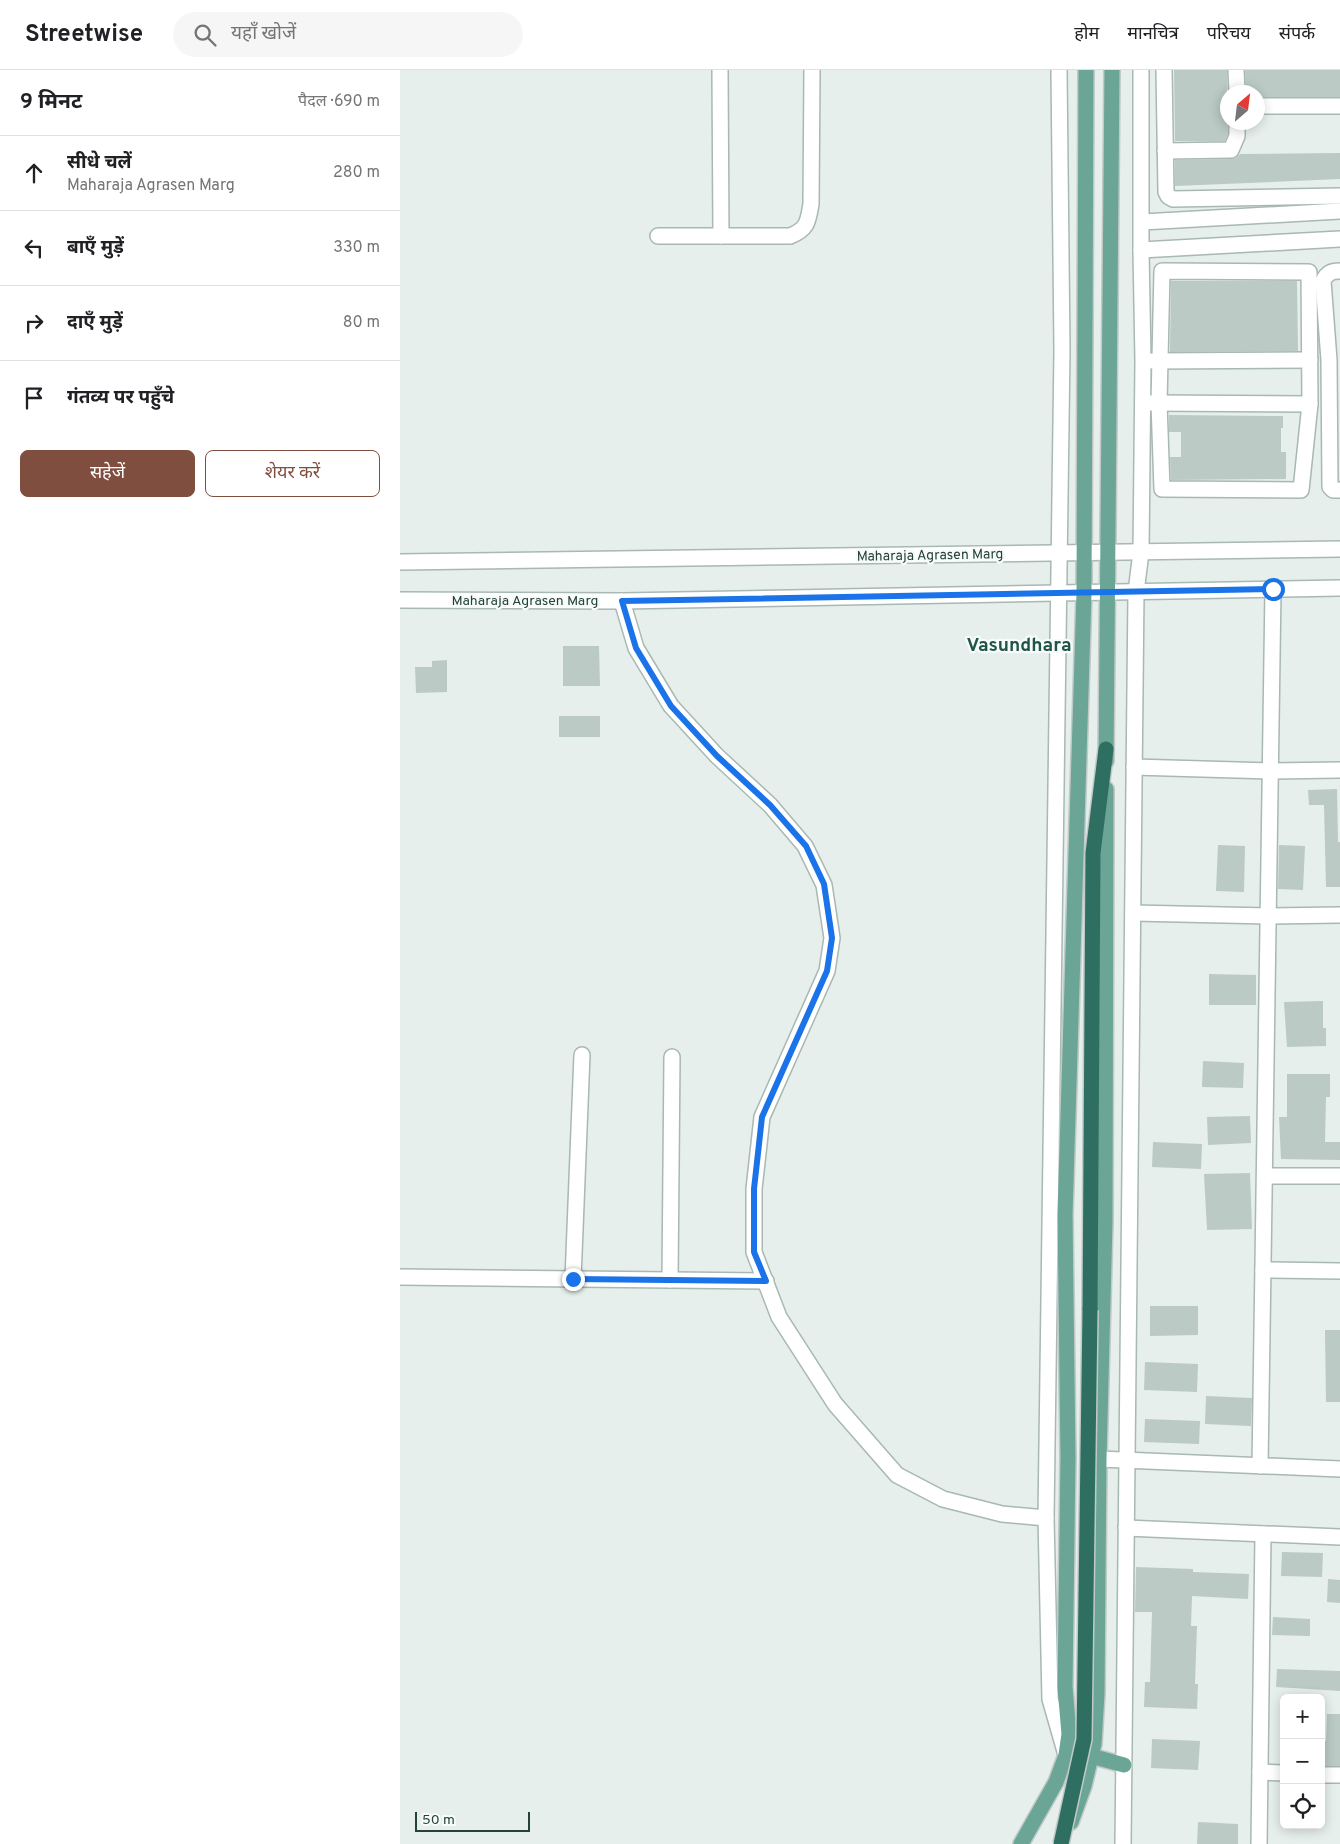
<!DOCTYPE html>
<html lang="hi">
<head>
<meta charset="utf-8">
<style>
	body { margin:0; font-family:Overpass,"Noto Sans Devanagari",sans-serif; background:#f6f6f6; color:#202124 }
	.controls { position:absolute; right:15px; bottom:15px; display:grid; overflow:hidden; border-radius:8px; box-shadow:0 2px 12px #0003 }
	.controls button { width:45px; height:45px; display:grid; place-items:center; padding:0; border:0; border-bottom:1px solid #e0e0e0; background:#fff; color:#202124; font:25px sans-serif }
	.compass { position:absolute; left:820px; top:15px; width:45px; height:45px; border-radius:50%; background:#fff; box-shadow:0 2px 12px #0003; rotate:28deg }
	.scale { position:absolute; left:15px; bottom:12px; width:115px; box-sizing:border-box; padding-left:5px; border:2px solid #24423a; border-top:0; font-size:14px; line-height:18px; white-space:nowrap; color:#24423a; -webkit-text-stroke:4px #f7fbf9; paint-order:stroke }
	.stop { position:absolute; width:15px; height:15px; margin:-11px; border:4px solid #1a73e8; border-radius:50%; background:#fff }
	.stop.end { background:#1a73e8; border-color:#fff; box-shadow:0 1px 5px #0008 }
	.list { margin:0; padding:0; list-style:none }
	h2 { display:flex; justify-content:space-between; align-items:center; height:65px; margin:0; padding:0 20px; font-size:21px }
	h2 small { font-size:16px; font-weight:400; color:#757577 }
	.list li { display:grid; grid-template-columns:32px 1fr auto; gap:15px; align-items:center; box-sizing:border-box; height:75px; padding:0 20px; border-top:1px solid #e0e0e0 }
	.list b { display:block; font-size:19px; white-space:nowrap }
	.list p { margin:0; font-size:16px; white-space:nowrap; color:#757577 }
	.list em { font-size:16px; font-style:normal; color:#757577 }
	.actions { display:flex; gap:10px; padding:15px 20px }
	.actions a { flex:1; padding:11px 0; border:1px solid #7f4e3f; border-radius:8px; text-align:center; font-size:18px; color:#7f4e3f }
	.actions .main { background:#7f4e3f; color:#fff }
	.icon { flex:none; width:28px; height:28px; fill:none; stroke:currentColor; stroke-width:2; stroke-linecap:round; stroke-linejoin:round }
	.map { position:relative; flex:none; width:940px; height:1774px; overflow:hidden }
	header { display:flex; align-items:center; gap:30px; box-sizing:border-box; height:70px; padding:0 25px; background:#fff; border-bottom:1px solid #e0e0e0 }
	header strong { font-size:24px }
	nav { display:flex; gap:28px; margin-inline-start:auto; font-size:18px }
	.search { width:350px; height:45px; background:#f6f6f6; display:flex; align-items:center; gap:12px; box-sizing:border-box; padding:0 18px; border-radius:28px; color:#757577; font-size:19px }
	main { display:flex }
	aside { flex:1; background:#fff }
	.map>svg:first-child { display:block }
	.building { fill:#bbcac4 }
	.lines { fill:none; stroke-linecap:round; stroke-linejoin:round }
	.minor-casing { stroke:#a8b8b2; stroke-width:18 }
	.major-casing { stroke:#c2cac8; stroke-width:18 }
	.highway-casing { stroke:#c2cac8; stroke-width:18 }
	.minor { stroke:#fff; stroke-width:15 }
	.major { stroke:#6aa596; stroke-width:15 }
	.highway { stroke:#2f6f62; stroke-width:15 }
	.highway-bridge-casing { stroke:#c2cac8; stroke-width:18; stroke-linecap:butt }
	.highway-bridge { stroke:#2f6f62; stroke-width:15 }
	.route { stroke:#1a73e8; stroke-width:6 }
	.labels { text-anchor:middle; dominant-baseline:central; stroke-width:4.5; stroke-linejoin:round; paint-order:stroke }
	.street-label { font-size:14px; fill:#24423a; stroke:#f7fbf9 }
	.district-label { font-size:19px; font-weight:bold; fill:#1f5548; stroke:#f7fbf9 }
</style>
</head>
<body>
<header>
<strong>Streetwise</strong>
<div class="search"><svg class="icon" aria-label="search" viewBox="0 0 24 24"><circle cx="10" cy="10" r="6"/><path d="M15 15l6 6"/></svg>यहाँ खोजें</div>
<nav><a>होम</a><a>मानचित्र</a><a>परिचय</a><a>संपर्क</a></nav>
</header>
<main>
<aside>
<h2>9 मिनट<small>पैदल · 690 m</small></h2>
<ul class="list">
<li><svg class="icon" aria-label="ahead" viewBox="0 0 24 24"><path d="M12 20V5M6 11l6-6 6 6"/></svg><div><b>सीधे चलें</b><p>Maharaja Agrasen Marg</p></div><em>280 m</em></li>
<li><svg class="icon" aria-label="left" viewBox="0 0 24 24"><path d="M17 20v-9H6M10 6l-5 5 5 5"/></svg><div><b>बाएँ मुड़ें</b></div><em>330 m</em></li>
<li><svg class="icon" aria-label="right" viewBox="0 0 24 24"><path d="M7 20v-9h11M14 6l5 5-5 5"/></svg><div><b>दाएँ मुड़ें</b></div><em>80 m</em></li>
<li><svg class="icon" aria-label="arrive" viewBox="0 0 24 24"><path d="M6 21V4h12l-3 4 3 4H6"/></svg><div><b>गंतव्य पर पहुँचे</b></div></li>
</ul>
<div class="actions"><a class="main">सहेजें</a><a>शेयर करें</a></div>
</aside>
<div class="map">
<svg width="940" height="1774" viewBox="0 0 940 1774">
	<rect width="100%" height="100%" fill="#e6efeb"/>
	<g class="building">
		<path d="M774 0H827L828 64 825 71H775Z"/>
		<path d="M845 0H940V27H858V22H846Z"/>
		<path d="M940 83V109L775 116V90L831 89 836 88 840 84Z"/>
		<path d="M771 211H897L898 281 770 282Z"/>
		<path d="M769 345 883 346V358H881V382H886V409L771 410 770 387H781V362H769Z"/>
		<path d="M163 576H199L200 616H163Z"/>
		<path d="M47 590V622L16 623 15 597H32V591Z"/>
		<rect x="159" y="646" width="41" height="21"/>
		<path d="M937 719 938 772H940V817H926L924 735H909L908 720Z"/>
		<path d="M818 775 845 776 844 822 816 821Z"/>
		<path d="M879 775 905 776 903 820 878 819Z"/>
		<path d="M809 904 856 905V935H809Z"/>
		<path d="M923 931V958H926V976L887 977 884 932Z"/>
		<path d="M803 991 844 993 843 1018 802 1017Z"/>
		<path d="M887 1004H930V1027H926L925 1072H940V1090L881 1089 879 1047H887Z"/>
		<path d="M850 1046 851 1073 808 1075 807 1047Z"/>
		<path d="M753 1072 802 1074 801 1099 752 1097Z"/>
		<path d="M850 1103 852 1159 807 1160 804 1104Z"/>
		<path d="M750 1236H798V1265L750 1266Z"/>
		<path d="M925 1260H940V1332H926Z"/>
		<path d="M745 1292 798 1294 797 1322 744 1320Z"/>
		<path d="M806 1326 852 1328 851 1356 805 1354Z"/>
		<path d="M745 1349 800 1351 799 1374 744 1372Z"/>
		<path d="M882 1482 923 1483 922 1507 881 1506Z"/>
		<path d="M736 1497 793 1499V1502L849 1504 848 1529 792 1526 791 1556H797L795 1614H798L797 1639 744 1637 745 1612H750L752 1542H735Z"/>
		<path d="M928 1509 940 1510V1533L927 1532Z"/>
		<path d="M873 1547 910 1549V1566L872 1565Z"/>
		<path d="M877 1599 940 1601V1621L876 1617Z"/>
		<path d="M927 1644H940V1696H922V1671H926Z"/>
		<path d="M752 1669 800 1671 798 1700 751 1698Z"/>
		<path d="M798 1752 838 1754V1774H797Z"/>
	</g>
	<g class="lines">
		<defs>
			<g id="minor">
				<path d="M320 0 321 166"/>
				<path d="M659 0 662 280 646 1448 650 1629 666 1685"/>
				<path d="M764 0 766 122 768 126 773 129 940 126"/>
				<path d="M836 0 837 22"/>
				<path d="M858 36H940"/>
				<path d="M765 81 831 80 837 66V52"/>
				<path d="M742 152 940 141"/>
				<path d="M258 166H390C408 159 408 151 411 134L412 0"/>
				<path d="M741 180 940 169"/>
				<path d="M762 201 909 202 910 334 901 420 762 419 759 333Z"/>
				<path d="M940 201C931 201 927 203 923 211L929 290 930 417 933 420H940"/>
				<path d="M752 291 910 290"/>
				<path d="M749 333 910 334"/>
				<path d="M0 492 940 479"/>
				<path d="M0 530 222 531 940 518"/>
				<path d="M222 531 236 578 271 636 317 686 370 735 405 776 424 815 432 868 427 901 362 1047 354 1119V1182L379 1247 435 1334 497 1405 543 1429 602 1444 646 1448"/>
				<path d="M734 697 871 701 940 700"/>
				<path d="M733 843 869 846 940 845"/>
				<path d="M865 1106H940"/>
				<path d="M863 1200 940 1201"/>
				<path d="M0 1207 366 1211"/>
				<path d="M173 1209 182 985"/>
				<path d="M270 1210 272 987"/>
				<path d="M699 1389 940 1399"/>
				<path d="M860 1396 873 519"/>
				<path d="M726 1458 940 1467"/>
				<path d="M860 1702 884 1703"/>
				<path d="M921 1705H940"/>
				<path d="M723 1774 736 522 741 482 743 291 741 180V0"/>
				<path d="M859 1774 863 1464"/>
			</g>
			<g id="major">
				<path d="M706 691 712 0"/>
				<path d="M691 1686 724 1695"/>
				<path d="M671 1752 684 1716 694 1674 697 1624 699 1389 705 1152 706 719"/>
				<path d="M621 1774 656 1712 666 1685 669 1664 665 1617 668 1387 665 1145 684 523 686 0"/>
			</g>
			<path id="highway" d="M690 1240 693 783 706 679"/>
		</defs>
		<use href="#minor" class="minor-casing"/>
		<use href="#major" class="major-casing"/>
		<use href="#highway" class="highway-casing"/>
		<use href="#minor" class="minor"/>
		<use href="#major" class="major"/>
		<use href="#highway" class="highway"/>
		<defs>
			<path id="highway-bridge" d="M661 1774 684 1669 690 1240"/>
		</defs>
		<use href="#highway-bridge" class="highway-bridge-casing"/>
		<use href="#highway-bridge" class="highway-bridge"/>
	</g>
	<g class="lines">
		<path class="route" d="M173 1209 366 1211 354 1182V1119L362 1047 427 901 432 868 424 814 406 776 370 735 317 686 271 636 236 578 222 531 873 519"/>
	</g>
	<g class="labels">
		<g class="street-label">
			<text transform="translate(530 486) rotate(-1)">Maharaja Agrasen Marg</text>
			<text x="125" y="531">Maharaja Agrasen Marg</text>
		</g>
		<g class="district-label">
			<text x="619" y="576">Vasundhara</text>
		</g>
	</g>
</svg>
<div class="controls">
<button>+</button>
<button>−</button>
<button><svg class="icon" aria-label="locate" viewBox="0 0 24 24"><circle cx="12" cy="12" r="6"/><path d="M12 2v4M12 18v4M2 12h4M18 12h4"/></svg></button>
</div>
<svg class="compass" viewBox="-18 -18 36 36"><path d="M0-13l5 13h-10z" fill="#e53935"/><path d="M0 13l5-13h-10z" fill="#757577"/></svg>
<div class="scale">50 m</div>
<div class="stop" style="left:873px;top:519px"></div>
<div class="stop end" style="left:173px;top:1209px"></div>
</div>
</main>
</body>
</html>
